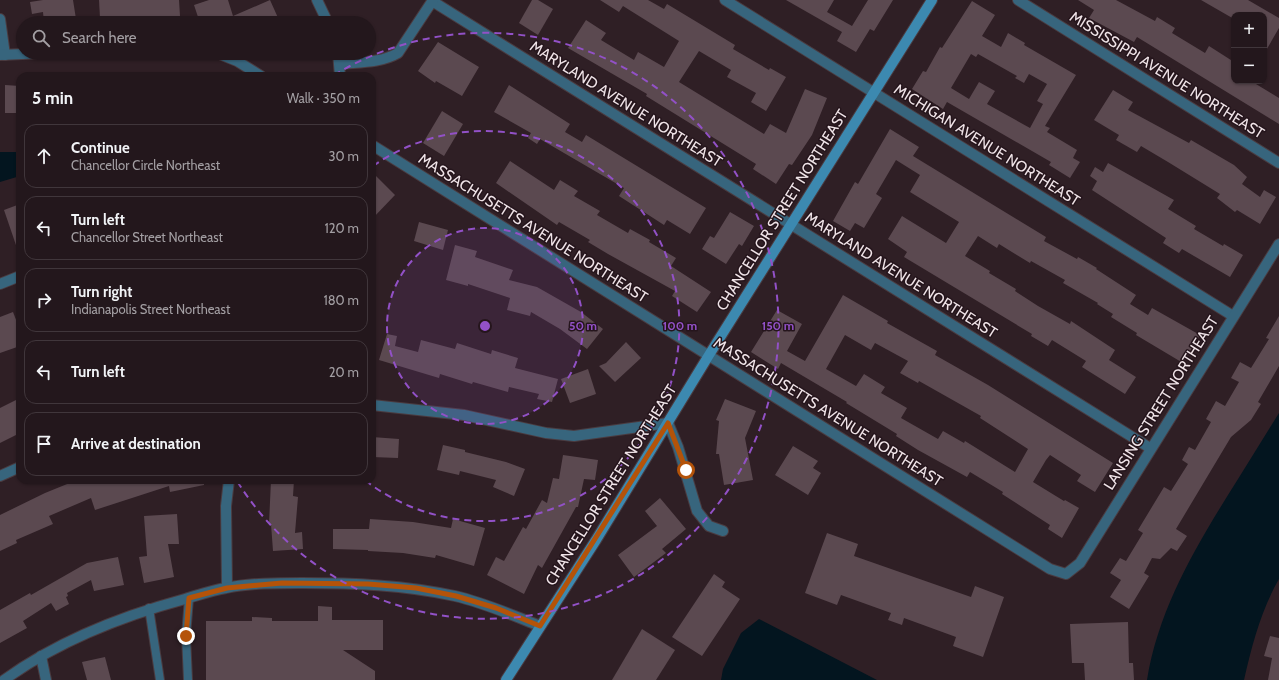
<!DOCTYPE html>
<html lang="en">
<head>
<meta charset="utf-8">
<style>
	body { margin:0; font-family:Cabin,sans-serif; background:#2b2025; color:#f1f3f6 }
	.controls { position:absolute; right:12px; top:12px; display:grid; overflow:hidden; border-radius:8px; box-shadow:0 1px 3px #0004 }
	.controls button { width:36px; height:36px; display:grid; place-items:center; padding:0; border:0; border-bottom:1px solid #40363b; background:#23171c; color:#f1f3f6; font:20px sans-serif }
	.stop { position:absolute; width:12px; height:12px; margin:-9px; border:3px solid #b45309; border-radius:50%; background:#fff }
	.stop.end { background:#b45309; border-color:#fff; box-shadow:0 1px 4px #0008 }
	.list { margin:0; padding:0; list-style:none }
	h2 { display:flex; justify-content:space-between; align-items:center; height:52px; margin:0; padding:0 16px; font-size:17px }
	h2 small { font-size:13px; font-weight:400; color:#a39fa3 }
	.list li { display:grid; grid-template-columns:26px 1fr auto; gap:12px; align-items:center; box-sizing:border-box; height:64px; margin:0 8px 8px; padding:0 8px; border:1px solid #40363b; border-radius:12px }
	.list b { display:block; font-size:15px; white-space:nowrap }
	.list p { margin:0; font-size:13px; white-space:nowrap; color:#a39fa3 }
	.list em { font-size:13px; font-style:normal; color:#a39fa3 }
	.icon { flex:none; width:22px; height:22px; fill:none; stroke:currentColor; stroke-width:2; stroke-linecap:round; stroke-linejoin:round }
	.map { position:relative; flex:none; width:1279px; height:680px; overflow:hidden }
	.search { position:absolute; background:#23171c; box-shadow:0 1px 3px #0004; left:16px; top:16px; width:360px; height:44px; display:flex; align-items:center; gap:10px; box-sizing:border-box; padding:0 14px; border-radius:22px; color:#a39fa3; font-size:15px }
	.panel { position:absolute; background:#23171c; box-shadow:0 1px 3px #0004; left:16px; top:72px; width:360px; height:412px; border-radius:12px }
	.map>svg:first-child { display:block }
	.water { fill:#03151f }
	.building { fill:#5b4950; fill-rule:evenodd }
	.lines { fill:none; stroke-linecap:round; stroke-linejoin:round }
	.lane-casing { stroke:#4a3b40; stroke-width:10 }
	.street-casing { stroke:#4a3b40; stroke-width:12 }
	.secondary-casing { stroke:#4a3b40; stroke-width:12 }
	.lane { stroke:#37657d; stroke-width:8 }
	.street { stroke:#37657d; stroke-width:10 }
	.secondary { stroke:#3c89b0; stroke-width:10 }
	.route { stroke:#b45309; stroke-width:5 }
	.ring { fill:none; stroke:#9251c7; stroke-width:2; stroke-dasharray:7 5 }
	.labels { text-anchor:middle; dominant-baseline:central; stroke-width:3; stroke-linejoin:round; paint-order:stroke }
	.street-label { font-size:15px; fill:#f0e4e8; stroke:#25151c }
	.centre { fill:#9251c7; stroke:#25151c; stroke-width:2 }
	.ring-label { font-size:12px; text-anchor:middle; font-weight:bold; fill:#9251c7; stroke:#25151c; stroke-width:3; stroke-linejoin:round; paint-order:stroke }
</style>
</head>
<body>
<div class="map">
<svg width="1279" height="680" viewBox="0 0 1279 680">
	<rect width="100%" height="100%" fill="#2f1f25"/>
	<g class="water">
		<path d="M0 152H20V176L0 182Z"/>
		<path d="M1279 413V579C1261 610 1252 645 1244 680H1147C1158 612 1192 553 1228 495 1245 468 1262 440 1279 413Z"/>
		<path d="M759 619 877 680H721L723 669 741 633Z"/>
	</g>
	<g class="building">
		<path d="M43 0H73L76 19 44 23 43 12 32 14 30 2Z"/>
		<path d="M99 0H179L180 16 100 18Z"/>
		<path d="M209 0H228L233 16 270 0 279 20 272 23H217L223 20 222 18 207 23H200L194 5Z"/>
		<path d="M532 0H538L553 9 538 35 519 23Z"/>
		<path d="M600 0H648L664 9 667 4 735 45 733 49 769 70 770 68 786 77 766 111 751 102 756 93 727 77 731 70 699 51 679 82 764 134 770 124 786 133 805 89 827 98 812 135 792 165 789 164 776 184 753 169 756 164 646 96 647 94 568 48 586 20 606 33 601 40 634 60 638 52 664 67 679 41 623 6 619 12Z"/>
		<path d="M786 0H834L827 12 852 26 868 0H893L874 31 870 29 856 52 837 41 842 32Z"/>
		<path d="M1078 0H1116L1155 21 1157 17 1175 28 1172 33 1205 53 1209 46 1234 62V81H1251L1279 98V124L1137 37 1134 42 1089 18 1094 10Z"/>
		<path d="M1201 0H1248L1279 18V28L1264 54V15H1234V19Z"/>
		<path d="M972 1 995 15 982 36 1001 47 1008 33 1025 43 1024 45 1076 75 1045 126 1050 128 1047 132 1077 150 1073 158 1080 162 1070 178 1049 165 1051 162 947 102 943 109 912 89 923 71 926 72 940 47 942 48ZM971 54 976 57 978 54 1017 76 1015 78 1024 83 1029 74 1047 84 1037 101 1043 104 1030 128 987 104 995 91 979 82 969 99 951 88Z"/>
		<path d="M438 42 479 67 462 96 436 81 435 83 418 71Z"/>
		<path d="M5 85 20 86V113H5Z"/>
		<path d="M509 85 570 124 565 132 582 142 586 135 706 208 690 234 667 220 664 225 619 196 624 188 540 139 537 144 528 138 531 133 494 112Z"/>
		<path d="M1113 90 1133 102 1128 110 1189 143 1191 140 1234 165 1247 177 1242 184 1260 197 1264 190 1276 197 1260 224 1237 210 1235 212 1217 198 1220 194 1168 162 1141 146 1137 152 1116 140 1119 135 1094 120Z"/>
		<path d="M442 111 463 124 444 156 423 143Z"/>
		<path d="M890 129 919 147 913 156 1046 237 1044 241 1077 259 1078 257 1097 268 1096 269 1136 295 1130 304 1148 315 1152 308 1200 335 1183 363 1136 335 1137 333 1111 317 1113 314 1097 304 1098 303 1063 283 1065 280 1031 261 1030 263 999 244 997 248 978 236 965 256 990 271 989 273 1016 289 1015 291 1038 306 1070 324 1071 321 1115 350 1109 360 1136 377 1125 394 1082 367 1086 361 1052 340 1048 346 1031 336 1032 334 904 257 907 252 888 239 902 216 946 243 959 222 910 192 920 175 896 160 876 194 882 198 864 228 855 223 850 231 833 221 855 182 858 184Z"/>
		<path d="M510 161 554 190 560 180 578 191 574 196 600 211 597 215 628 233 630 229 650 240 649 242 676 258 671 266 711 292 697 312 672 296 675 291 608 254 588 242 590 240 559 222 557 225 496 183Z"/>
		<path d="M1108 163 1174 200 1168 209 1196 226 1194 229 1223 246 1224 244 1243 255 1230 277 1182 249 1179 253 1163 243 1166 238 1092 190 1097 181 1090 176 1095 167 1103 172Z"/>
		<path d="M372 172 395 195 372 219Z"/>
		<path d="M20 204V251H18L4 210Z"/>
		<path d="M730 212 754 226 742 246 739 244 726 264 702 249 710 236 714 238Z"/>
		<path d="M419 222 448 230 443 250 414 241Z"/>
		<path d="M455 245 477 251 475 257 513 270 509 280 537 287 581 312 603 329 587 349 560 329 531 312 530 316 507 310 510 298 468 284V286L446 280Z"/>
		<path d="M843 295 888 321 887 323 937 351 935 355 988 385 1113 463 1095 492 1077 481 1081 475 1050 455 1046 460 1033 482 1064 501 1065 500 1079 508 1062 538 1048 529 1050 525 1002 494 1003 492 970 472 967 477 918 450 896 436 897 434 846 403 847 402 781 363 778 369 751 352 777 310 802 324 787 351 805 361ZM845 335 871 350 875 343 908 361 900 373 918 383 919 381 981 416 980 418 1028 449 1015 472 965 441 964 443 943 431 938 439 901 418 907 408 881 393 885 387 864 374 856 386 826 369Z"/>
		<path d="M13 312 20 330V346L0 353V317Z"/>
		<path d="M1279 316V366L1258 402 1261 404 1251 420 1231 437 1176 529 1187 536 1177 551 1171 548 1160 559 1152 558 1144 573 1149 576 1129 609 1110 597 1121 580 1110 573 1120 558 1126 561 1143 533 1138 530 1164 487 1171 491 1188 464 1182 460 1189 447 1195 450 1211 422 1206 419 1216 401 1225 406 1239 382 1231 378 1240 362 1251 368 1269 339 1266 338Z"/>
		<path d="M387 334 397 336 395 346 418 352 421 340 455 349 457 343 491 354 492 350 518 358 515 368 558 379 552 402 537 399 539 394 509 387 508 392 473 382 472 384 440 374 439 378 379 360Z"/>
		<path d="M626 342 641 358 615 382 599 366 606 363Z"/>
		<path d="M588 369 596 394 570 403 561 379Z"/>
		<path d="M20 398V433L0 443V408Z"/>
		<path d="M725 399 756 411 745 438 753 480 724 485 719 454H716L719 421 716 420Z"/>
		<path d="M372 437 399 439 398 458 372 457Z"/>
		<path d="M443 445 465 450V452L506 462 525 469 514 496 493 487 496 480 460 471 459 475 437 470Z"/>
		<path d="M793 446 818 461 813 468 821 473 808 495 775 475Z"/>
		<path d="M563 455 598 460 595 480 584 479 578 507H576L542 568 538 565 524 594 487 575 496 557 504 561 523 527 526 529 542 500 547 503 553 478 559 479Z"/>
		<path d="M77 480H204V485L170 492 169 486 95 510 91 498 49 516 53 524 16 540 17 543 0 551V515L45 493Z"/>
		<path d="M271 480H294L293 496 298 497 295 533 302 532 303 549 273 551 271 524H269Z"/>
		<path d="M660 498 686 529 662 549 666 553 634 577 618 555 657 526 645 511Z"/>
		<path d="M177 514 179 544H168L174 577 144 583 139 557 147 556 144 516Z"/>
		<path d="M370 519 413 522 451 528 453 519 485 528 474 566 436 555 435 558 403 553 368 551V550L333 549V529H369Z"/>
		<path d="M827 533 858 544 854 556 971 597 975 586 1004 597 983 657 953 646 956 637 904 618 902 625 888 620 891 613 841 595 837 605 805 593Z"/>
		<path d="M118 557 124 585 94 591 91 580 67 593 68 596 66 597 69 604 56 611 51 603 23 621 27 628 0 643V610L30 593 31 595 87 563Z"/>
		<path d="M714 574 725 582 722 587 740 599 702 656 672 637Z"/>
		<path d="M318 606 332 607V620H383V650H343L375 671V680H206V621H252V617L272 618V621H318Z"/>
		<path d="M1128 622 1129 663H1133L1134 680H1085L1084 663H1072L1070 624Z"/>
		<path d="M642 629 675 650 656 680H612Z"/>
		<path d="M1270 636 1279 638V680H1268L1272 658 1264 656Z"/>
		<path d="M105 657 111 680H87L82 662Z"/>
	</g>
	<g class="lines">
		<defs>
			<g id="lane">
				<path d="M149 608 160 680"/>
				<path d="M188 680 186 636 189 598"/>
			</g>
			<g id="street">
				<path d="M317 0 328 23"/>
				<path d="M725 0 1233 316"/>
				<path d="M1018 0 1279 163"/>
				<path d="M432 1 1150 448"/>
				<path d="M0 19 5 55"/>
				<path d="M217 53 237 61 261 76"/>
				<path d="M338 53 340 76"/>
				<path d="M0 55 45 53"/>
				<path d="M340 64C359 62 381 63 398 53L433 0"/>
				<path d="M372 145 1050 569 1066 574 1080 563 1279 244"/>
				<path d="M0 284 20 276"/>
				<path d="M372 405 464 415 546 433 574 436 668 423 678 447 697 511 709 526 723 531"/>
				<path d="M0 476 20 467"/>
				<path d="M227 587 226 506 229 480"/>
				<path d="M41 656 46 680"/>
				<path d="M4 680C58 641 122 616 185 599 199 595 213 590 226 588 250 583 277 583 302 583 353 583 404 585 455 596 485 603 512 615 540 626"/>
			</g>
			<path id="secondary" d="M506 680 596 540 709 355 932 0"/>
		</defs>
		<use href="#lane" class="lane-casing"/>
		<use href="#street" class="street-casing"/>
		<use href="#secondary" class="secondary-casing"/>
		<use href="#lane" class="lane"/>
		<use href="#street" class="street"/>
		<use href="#secondary" class="secondary"/>
	</g>
	<g class="lines">
		<path class="route" d="M186 636 189 598 227 588 282 583 368 584 416 588 456 596 496 608 540 626 668 423 686 470"/>
	</g>
	<circle cx="485" cy="326" r="98" fill="#9251c7" fill-opacity=".12"/>
	<g class="ring">
		<circle cx="485" cy="326" r="98"/>
		<path d="M373 166A195 195 0 1 1 366 481"/>
		<path d="M334 75A293 293 0 1 1 237 481"/>
	</g>
	<g class="labels">
		<g class="street-label">
			<text transform="translate(1167 75) rotate(32)">MISSISSIPPI AVENUE NORTHEAST</text>
			<text transform="translate(626 104) rotate(32)">MARYLAND AVENUE NORTHEAST</text>
			<text transform="translate(987 145) rotate(32)">MICHIGAN AVENUE NORTHEAST</text>
			<text transform="translate(782 210) rotate(-58)">CHANCELLOR STREET NORTHEAST</text>
			<text transform="translate(533 228) rotate(32)">MASSACHUSETTS AVENUE NORTHEAST</text>
			<text transform="translate(901 275) rotate(32)">MARYLAND AVENUE NORTHEAST</text>
			<text transform="translate(1161 403) rotate(-58)">LANSING STREET NORTHEAST</text>
			<text transform="translate(828 412) rotate(32)">MASSACHUSETTS AVENUE NORTHEAST</text>
			<text transform="translate(611 485) rotate(-58)">CHANCELLOR STREET NORTHEAST</text>
		</g>
	</g>
	<circle cx="485" cy="326" r="6" class="centre"/>
	<g class="ring-label">
		<text x="583" y="330">50 m</text>
		<text x="680" y="330">100 m</text>
		<text x="778" y="330">150 m</text>
	</g>
</svg>
<div class="controls">
<button>+</button>
<button>−</button>
</div>
<div class="stop" style="left:686px;top:470px"></div>
<div class="stop end" style="left:186px;top:636px"></div>
<div class="search"><svg class="icon" aria-label="search" viewBox="0 0 24 24"><circle cx="10" cy="10" r="6"/><path d="M15 15l6 6"/></svg>Search here</div>
<section class="panel">
<h2>5 min<small>Walk · 350 m</small></h2>
<ul class="list">
<li><svg class="icon" aria-label="ahead" viewBox="0 0 24 24"><path d="M12 20V5M6 11l6-6 6 6"/></svg><div><b>Continue</b><p>Chancellor Circle Northeast</p></div><em>30 m</em></li>
<li><svg class="icon" aria-label="left" viewBox="0 0 24 24"><path d="M17 20v-9H6M10 6l-5 5 5 5"/></svg><div><b>Turn left</b><p>Chancellor Street Northeast</p></div><em>120 m</em></li>
<li><svg class="icon" aria-label="right" viewBox="0 0 24 24"><path d="M7 20v-9h11M14 6l5 5-5 5"/></svg><div><b>Turn right</b><p>Indianapolis Street Northeast</p></div><em>180 m</em></li>
<li><svg class="icon" aria-label="left" viewBox="0 0 24 24"><path d="M17 20v-9H6M10 6l-5 5 5 5"/></svg><div><b>Turn left</b></div><em>20 m</em></li>
<li><svg class="icon" aria-label="arrive" viewBox="0 0 24 24"><path d="M6 21V4h12l-3 4 3 4H6"/></svg><div><b>Arrive at destination</b></div></li>
</ul>
</section>
</div>
</body>
</html>
